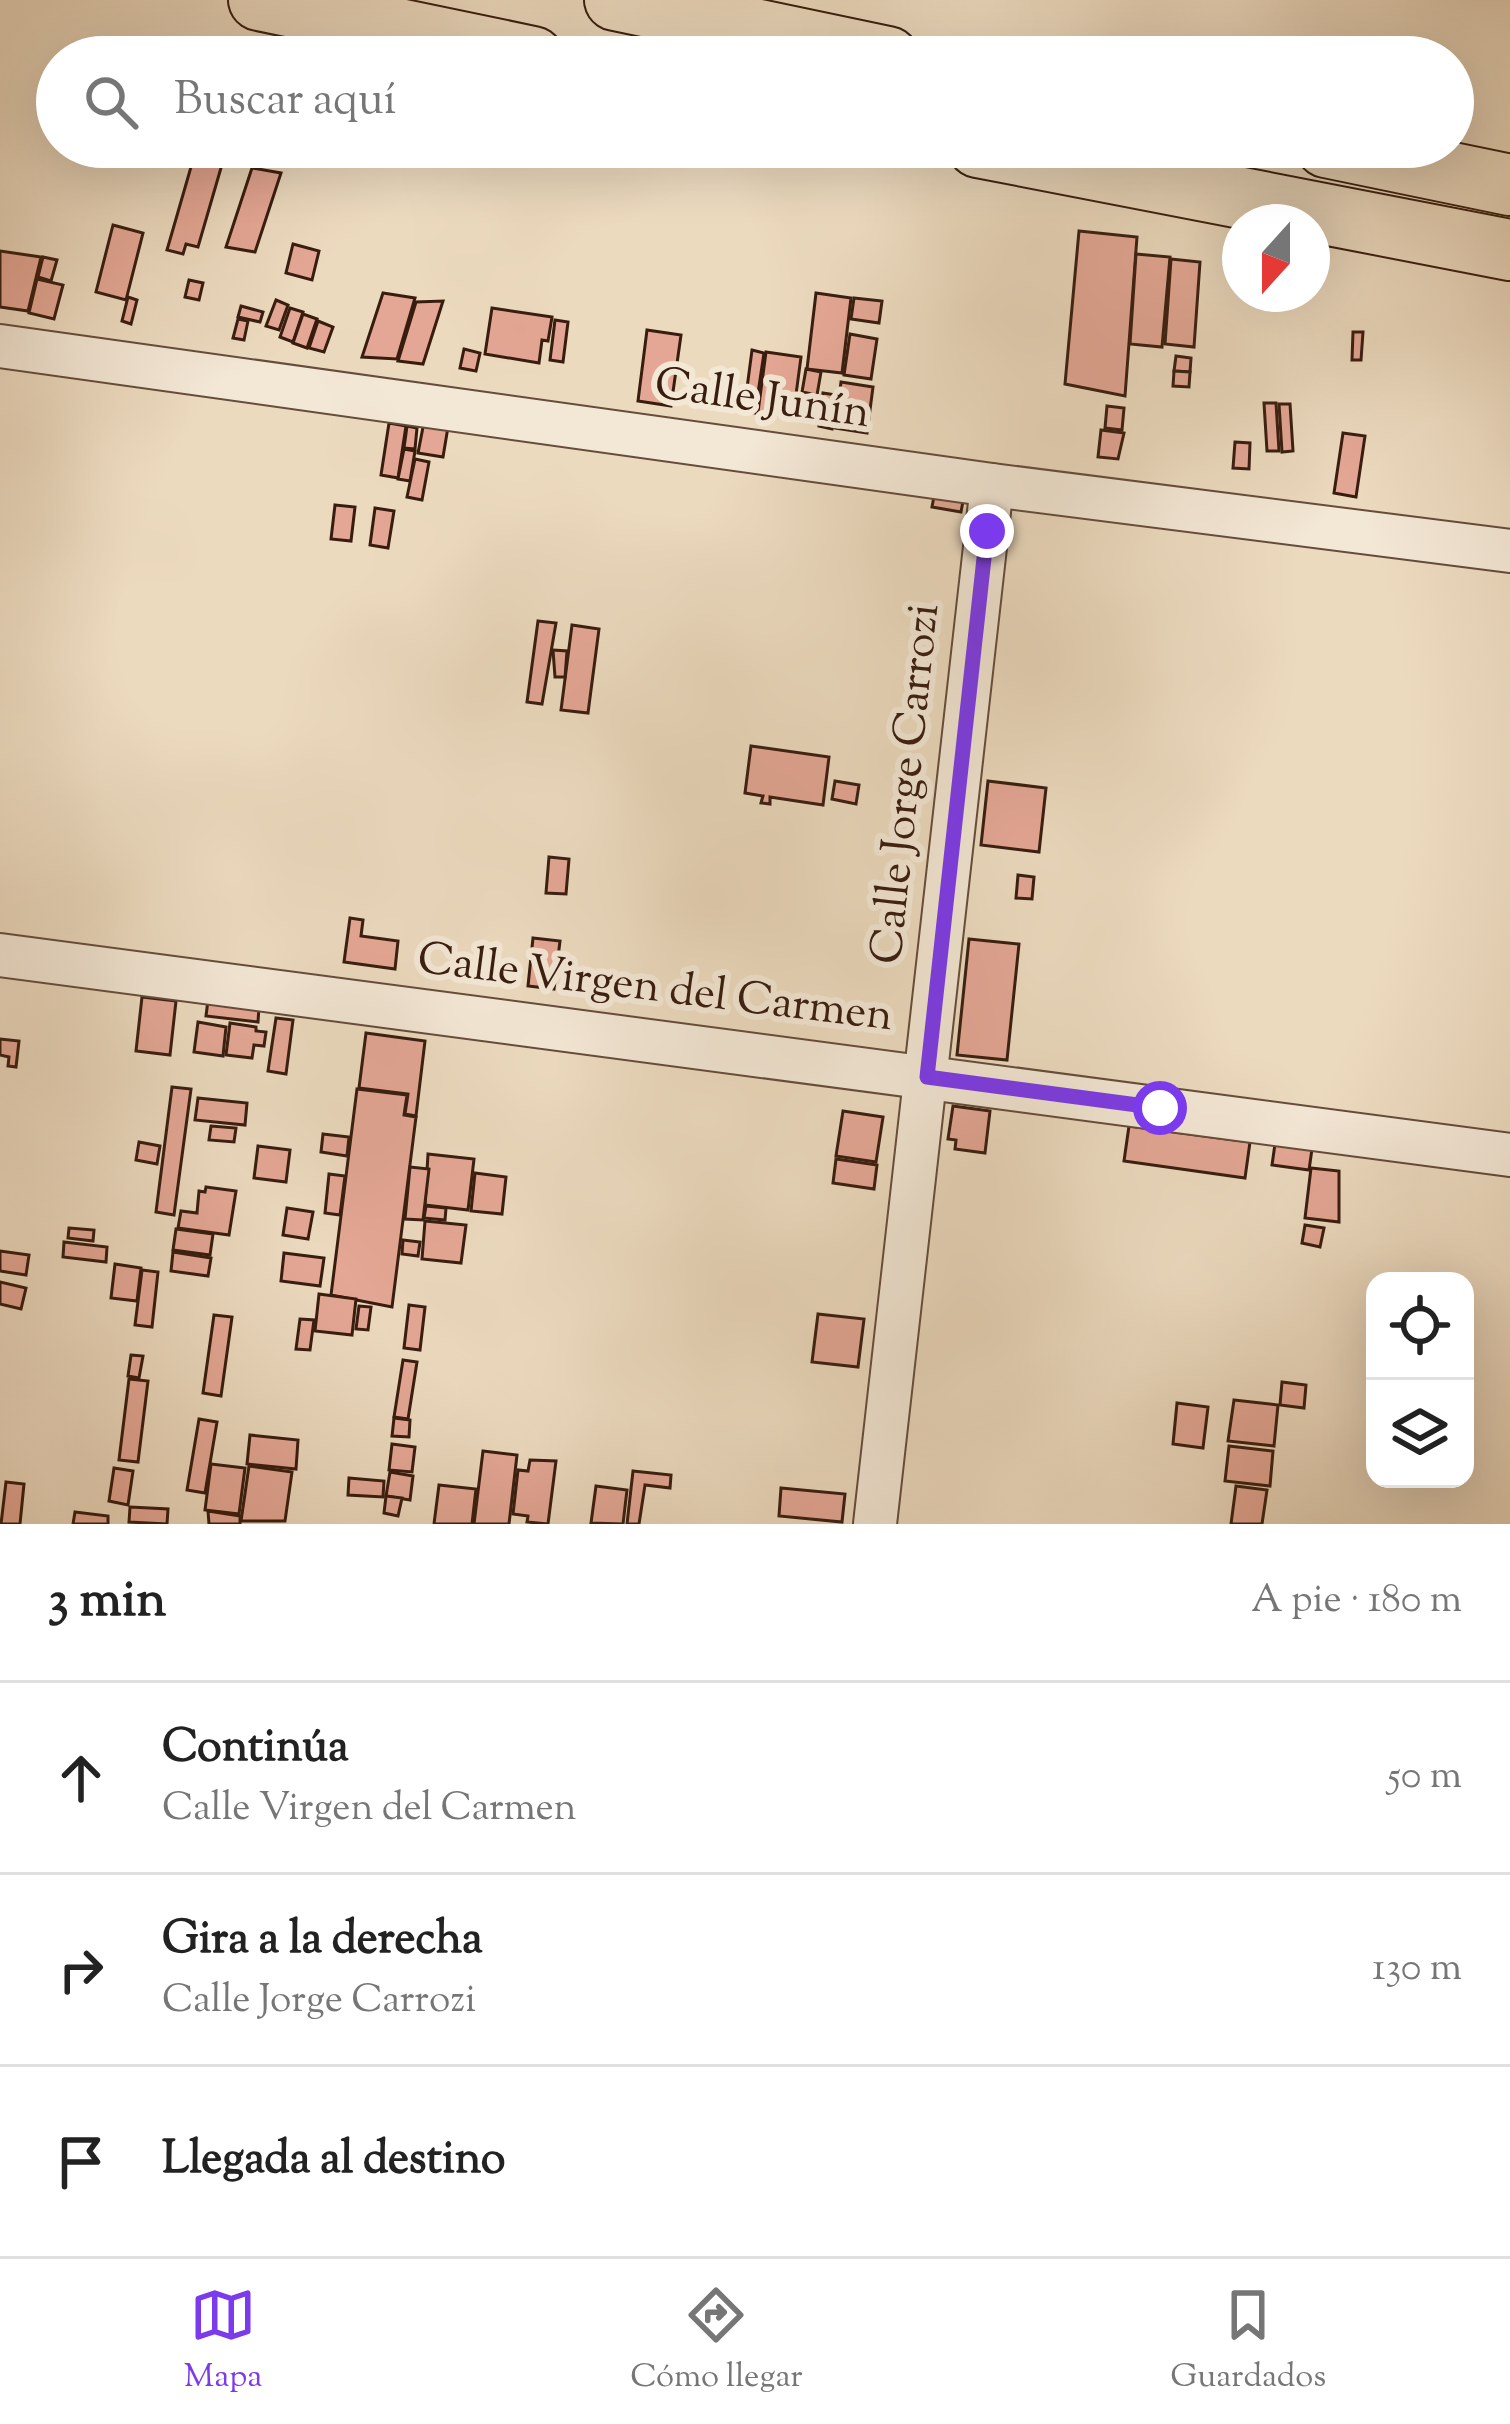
<!DOCTYPE html>
<html lang="es">
<head>
<meta charset="utf-8">
<style>
	body { margin:0; font-family:"Sorts Mill Goudy",serif; background:#f2f2f2; color:#222 }
	.controls { position:absolute; right:36px; bottom:36px; display:grid; overflow:hidden; border-radius:24px; box-shadow:0 12px 48px #0002 }
	.controls button { width:108px; height:108px; display:grid; place-items:center; padding:0; border:0; border-bottom:3px solid #e0e0e0; background:#fff; color:#222; font:60px sans-serif }
	.compass { position:absolute; left:1222px; top:204px; width:108px; height:108px; border-radius:50%; background:#fff; box-shadow:0 12px 48px #0002; rotate:201deg }
	.stop { position:absolute; width:36px; height:36px; margin:-27px; border:9px solid #7c3aed; border-radius:50%; background:#fff }
	.stop.end { background:#7c3aed; border-color:#fff; box-shadow:0 3px 12px #0008 }
	.list { margin:0; padding:0; list-style:none }
	h2 { display:flex; justify-content:space-between; align-items:center; height:156px; margin:0; padding:0 48px; font-size:51px }
	h2 small { font-size:39px; font-weight:400; color:#767676 }
	.list li { display:grid; grid-template-columns:78px 1fr auto; gap:36px; align-items:center; box-sizing:border-box; height:192px; padding:0 48px; border-top:3px solid #e0e0e0 }
	.list b { display:block; font-size:45px; white-space:nowrap }
	.list p { margin:0; font-size:39px; white-space:nowrap; color:#767676 }
	.list em { font-size:39px; font-style:normal; color:#767676 }
	.icon { flex:none; width:66px; height:66px; fill:none; stroke:currentColor; stroke-width:2; stroke-linecap:round; stroke-linejoin:round }
	.map { position:relative; flex:none; width:1510px; height:1524px; overflow:hidden }
	.search { position:absolute; background:#fff; box-shadow:0 12px 48px #0002; left:36px; right:36px; top:36px; height:132px; display:flex; align-items:center; gap:30px; box-sizing:border-box; padding:0 42px; border-radius:66px; color:#767676; font-size:45px }
	.sheet { height:732px; background:#fff }
	nav { display:flex; justify-content:space-around; align-items:center; box-sizing:border-box; height:168px; border-top:3px solid #e0e0e0; background:#fff; font-size:33px; color:#767676 }
	nav a { display:grid; justify-items:center; gap:6px }
	nav .on { color:#7c3aed }
	.map>svg:first-child { display:block }
	.building { fill:#e4a795; stroke:#381d0f; stroke-width:3 }
	.lines { fill:none; stroke-linecap:round; stroke-linejoin:round }
	.minor-casing { stroke:#654c3b; stroke-width:46 }
	.highway-casing { stroke:#381d0f; stroke-width:64 }
	.minor { stroke:#f3e7d5; stroke-width:42 }
	.highway { stroke:#ecdabf; stroke-width:60 }
	.route { stroke:#7c3aed; stroke-width:15 }
	.labels { text-anchor:middle; dominant-baseline:central; stroke-width:12; stroke-linejoin:round; paint-order:stroke }
	.street-label { font-size:45px; fill:#381d0f; stroke:#f3e7d5 }
</style>
</head>
<body>
<div class="map">
<svg width="1510" height="1524" viewBox="0 0 1510 1524">
	<rect width="100%" height="100%" fill="#ecdabf"/>
	<filter id="stains"><feTurbulence type="fractalNoise" baseFrequency=".00167" numOctaves="4"/><feColorMatrix values="0 0 0 0 .2 0 0 0 0 .09 0 0 0 0 .02 0 0 0 .5 -.17"/></filter>
	<radialGradient id="worn" r=".72"><stop offset=".6" stop-color="#630" stop-opacity="0"/><stop offset="1" stop-color="#630" stop-opacity=".3"/></radialGradient>
	<g class="building">
		<path d="M195 153 223 161 198 247 186 244 183 254 167 250Z"/>
		<path d="M252 168 281 173 255 252 226 247Z"/>
		<path d="M113 225 143 233 126 300 96 292Z"/>
		<path d="M1079 231 1137 237 1125 396 1065 384Z"/>
		<path d="M293 244 319 251 312 280 286 273Z"/>
		<path d="M0 251 41 257 28 311 0 307Z"/>
		<path d="M1136 254 1170 257 1162 347 1130 344Z"/>
		<path d="M43 257 57 260 51 281 38 277Z"/>
		<path d="M1171 259 1200 262 1194 347 1165 344Z"/>
		<path d="M37 279 63 285 54 319 29 313Z"/>
		<path d="M189 280 203 283 199 300 185 297Z"/>
		<path d="M383 293 415 298 397 359 362 357Z"/>
		<path d="M816 293 851 298 842 373 807 369Z"/>
		<path d="M128 297 137 300 131 324 122 321Z"/>
		<path d="M854 298 882 301 879 323 851 319Z"/>
		<path d="M276 300 288 305 279 330 266 326Z"/>
		<path d="M443 301 423 364 398 361 416 302Z"/>
		<path d="M241 306 263 312 260 322 238 317Z"/>
		<path d="M290 308 303 312 293 342 280 337Z"/>
		<path d="M492 308 552 317 548 341 542 340 539 363 485 354Z"/>
		<path d="M303 314 317 319 307 348 293 343Z"/>
		<path d="M238 319 248 321 244 340 233 338Z"/>
		<path d="M555 320 568 322 563 362 550 360Z"/>
		<path d="M318 321 333 327 324 352 309 348Z"/>
		<path d="M647 330 681 335 671 406 638 401Z"/>
		<path d="M1353 332H1363L1361 360H1352Z"/>
		<path d="M850 334 877 339 871 379 844 375Z"/>
		<path d="M464 349 480 353 476 371 460 368Z"/>
		<path d="M752 350 764 353 755 413 744 411Z"/>
		<path d="M766 352 801 357 793 417 758 412Z"/>
		<path d="M1176 356 1191 358 1190 372 1174 371Z"/>
		<path d="M806 369 821 372 817 395 802 392Z"/>
		<path d="M1174 371 1190 372 1189 387 1173 386Z"/>
		<path d="M841 382 873 387 867 433 835 428Z"/>
		<path d="M823 393 836 395 832 429 819 426Z"/>
		<path d="M801 394 822 396 818 421 798 418Z"/>
		<path d="M1264 403H1276L1279 451H1267Z"/>
		<path d="M1279 404H1290L1293 451 1282 452Z"/>
		<path d="M1107 406 1124 408 1122 430 1105 428Z"/>
		<path d="M424 422 448 427 443 457 418 453Z"/>
		<path d="M389 423 406 426 398 478 381 475Z"/>
		<path d="M407 426 417 428 415 449 404 448Z"/>
		<path d="M1101 430 1124 433 1118 459 1098 457Z"/>
		<path d="M1343 433 1365 436 1356 497 1334 493Z"/>
		<path d="M1235 442 1250 443 1249 469 1233 468Z"/>
		<path d="M404 449 415 451 410 481 398 479Z"/>
		<path d="M415 459 429 462 422 500 407 497Z"/>
		<path d="M935 491 964 496 961 512 932 507Z"/>
		<path d="M335 505 355 507 351 541 331 539Z"/>
		<path d="M375 508 394 511 388 548 370 545Z"/>
		<path d="M538 621 556 623 542 704 527 702Z"/>
		<path d="M572 625 599 629 588 713 561 710Z"/>
		<path d="M553 650 567 651 565 677H555Z"/>
		<path d="M751 746 829 757 823 805 770 797V804L761 803 763 796 745 793Z"/>
		<path d="M901 773 923 776 921 791 898 787Z"/>
		<path d="M835 781 859 785 856 804 832 799Z"/>
		<path d="M988 781 1046 788 1039 852 981 845Z"/>
		<path d="M898 787 921 791 918 807 896 803Z"/>
		<path d="M549 857 569 859 566 894 546 893Z"/>
		<path d="M1018 875 1034 877 1032 899 1016 898Z"/>
		<path d="M350 918 363 920 361 936 398 941 395 969 344 962Z"/>
		<path d="M533 938 560 941 554 989 528 986Z"/>
		<path d="M969 939 1019 944 1007 1060 957 1055Z"/>
		<path d="M142 997 176 1001 170 1055 136 1051Z"/>
		<path d="M208 1000 259 1007 258 1022 206 1016Z"/>
		<path d="M276 1018 293 1020 286 1074 268 1071Z"/>
		<path d="M198 1022 226 1027 223 1056 194 1052Z"/>
		<path d="M230 1023 256 1027V1031L266 1032 264 1046 254 1045 252 1058 226 1055Z"/>
		<path d="M366 1033 425 1041 416 1116 405 1114 408 1094 359 1088Z"/>
		<path d="M0 1039 19 1041 16 1067 8 1066 9 1057 0 1055Z"/>
		<path d="M172 1087 191 1089 174 1215 156 1212Z"/>
		<path d="M357 1089 407 1095 404 1115 416 1117 392 1307 331 1295Z"/>
		<path d="M198 1098 247 1103 245 1125 195 1120Z"/>
		<path d="M953 1106 990 1111 985 1153 955 1149 956 1140 948 1139Z"/>
		<path d="M843 1111 883 1117 876 1162 836 1156Z"/>
		<path d="M211 1126 236 1128 234 1142 209 1140Z"/>
		<path d="M1129 1126 1250 1142 1245 1178 1124 1161Z"/>
		<path d="M323 1134 349 1137 347 1156 321 1152Z"/>
		<path d="M139 1142 160 1146 157 1164 136 1160Z"/>
		<path d="M1275 1144 1312 1149 1309 1170 1272 1165Z"/>
		<path d="M258 1146 290 1150 286 1182 254 1178Z"/>
		<path d="M428 1154 474 1159 468 1210 425 1205Z"/>
		<path d="M836 1159 877 1165 874 1189 833 1183Z"/>
		<path d="M410 1167 429 1169 423 1220 405 1219Z"/>
		<path d="M1311 1168 1339 1171V1222L1305 1218Z"/>
		<path d="M475 1173 506 1177 502 1214 471 1211Z"/>
		<path d="M329 1174 345 1176 340 1215 325 1213Z"/>
		<path d="M206 1187 236 1191 229 1235 178 1228 181 1211 197 1213 199 1191 205 1192Z"/>
		<path d="M426 1206 446 1208 445 1220 424 1218Z"/>
		<path d="M287 1208 313 1212 308 1239 283 1235Z"/>
		<path d="M425 1221 466 1225 461 1263 422 1259Z"/>
		<path d="M1305 1225 1324 1228 1320 1247 1302 1243Z"/>
		<path d="M69 1228 94 1230 93 1241 68 1238Z"/>
		<path d="M176 1229 213 1234 210 1255 173 1250Z"/>
		<path d="M403 1240 420 1242 418 1256 402 1254Z"/>
		<path d="M64 1242 107 1247 106 1262 63 1257Z"/>
		<path d="M0 1251 29 1255 26 1275 0 1271Z"/>
		<path d="M173 1252 211 1258 208 1276 171 1271Z"/>
		<path d="M284 1253 324 1258 320 1286 281 1281Z"/>
		<path d="M115 1264 141 1268 137 1301 111 1298Z"/>
		<path d="M142 1270 158 1272 152 1327 135 1325Z"/>
		<path d="M0 1282 26 1288 21 1309 0 1304Z"/>
		<path d="M319 1294 356 1299 352 1335 315 1331Z"/>
		<path d="M409 1305 425 1307 420 1350 404 1348Z"/>
		<path d="M359 1306 371 1307 368 1330 356 1329Z"/>
		<path d="M818 1314 864 1319 858 1367 812 1362Z"/>
		<path d="M214 1315 232 1317 221 1396 203 1393Z"/>
		<path d="M300 1319 314 1320 310 1350 296 1349Z"/>
		<path d="M131 1355 143 1356 139 1378 128 1376Z"/>
		<path d="M403 1360 417 1362 408 1419 394 1417Z"/>
		<path d="M129 1379 148 1381 138 1462 119 1460Z"/>
		<path d="M1282 1382 1306 1385 1304 1408 1280 1405Z"/>
		<path d="M1234 1400 1278 1405 1274 1446 1228 1441Z"/>
		<path d="M1177 1403 1208 1407 1203 1448 1173 1444Z"/>
		<path d="M394 1418 410 1420 409 1437 392 1436Z"/>
		<path d="M199 1419 217 1422 205 1493 187 1490Z"/>
		<path d="M250 1435 298 1440 296 1469 247 1464Z"/>
		<path d="M392 1444 415 1447 412 1472 389 1470Z"/>
		<path d="M1229 1446 1273 1451 1270 1486 1225 1481Z"/>
		<path d="M483 1451 517 1455 509 1524H474Z"/>
		<path d="M530 1460 556 1461 548 1524 527 1522 528 1516 513 1514 518 1470 528 1471Z"/>
		<path d="M211 1464 245 1468 239 1514 205 1510Z"/>
		<path d="M249 1466 292 1472 285 1521H241Z"/>
		<path d="M114 1468 133 1471 128 1505 109 1501Z"/>
		<path d="M633 1471 671 1475 670 1488 645 1485 639 1524H627Z"/>
		<path d="M390 1472 413 1476 410 1500 386 1496Z"/>
		<path d="M349 1478 384 1481 383 1497 348 1495Z"/>
		<path d="M6 1482 24 1484 20 1524H1Z"/>
		<path d="M439 1485 476 1489 472 1524H434Z"/>
		<path d="M596 1486 627 1490 623 1524 591 1523Z"/>
		<path d="M1236 1486 1267 1490 1262 1524H1231Z"/>
		<path d="M781 1488 845 1494 842 1522 779 1516Z"/>
		<path d="M386 1496 402 1498 398 1516 384 1513Z"/>
		<path d="M130 1507 168 1509 167 1524 129 1522Z"/>
		<path d="M208 1511 240 1516V1524H209Z"/>
		<path d="M75 1512 108 1516V1524H73Z"/>
	</g>
	<g class="lines">
		<defs>
			<g id="minor">
				<path d="M0 346 992 485 1510 551"/>
				<path d="M0 955 1510 1155"/>
				<path d="M875 1524 992 485"/>
			</g>
			<g id="highway">
				<path d="M259 0 533 57"/>
				<path d="M615 0 888 57"/>
				<path d="M978 147 1510 250"/>
				<path d="M1326 147 1510 185"/>
			</g>
		</defs>
		<use href="#minor" class="minor-casing"/>
		<use href="#highway" class="highway-casing"/>
		<use href="#minor" class="minor"/>
		<use href="#highway" class="highway"/>
	</g>
	<g class="lines">
		<path class="route" d="M987 531 927 1077 1160 1108"/>
	</g>
	<g class="labels">
		<g class="street-label">
			<text transform="translate(762 401) rotate(8)">Calle Junín</text>
			<text transform="translate(908 784) rotate(-84)">Calle Jorge Carrozi</text>
			<text transform="translate(655 990) rotate(7)">Calle Virgen del Carmen</text>
		</g>
	</g>
	<rect width="100%" height="100%" filter="url(#stains)"/>
	<rect width="100%" height="100%" fill="url(#worn)"/>
</svg>
<div class="controls">
<button><svg class="icon" aria-label="locate" viewBox="0 0 24 24"><circle cx="12" cy="12" r="6"/><path d="M12 2v4M12 18v4M2 12h4M18 12h4"/></svg></button>
<button><svg class="icon" aria-label="layers" viewBox="0 0 24 24"><path d="M12 4l9 5-9 5-9-5zM3 14l9 5 9-5"/></svg></button>
</div>
<svg class="compass" viewBox="-18 -18 36 36"><path d="M0-13l5 13h-10z" fill="#e53935"/><path d="M0 13l5-13h-10z" fill="#767676"/></svg>
<div class="stop" style="left:1160px;top:1108px"></div>
<div class="stop end" style="left:987px;top:531px"></div>
<div class="search"><svg class="icon" aria-label="search" viewBox="0 0 24 24"><circle cx="10" cy="10" r="6"/><path d="M15 15l6 6"/></svg>Buscar aquí</div>
</div>
<section class="sheet">
<h2>3 min<small>A pie · 180 m</small></h2>
<ul class="list">
<li><svg class="icon" aria-label="ahead" viewBox="0 0 24 24"><path d="M12 20V5M6 11l6-6 6 6"/></svg><div><b>Continúa</b><p>Calle Virgen del Carmen</p></div><em>50 m</em></li>
<li><svg class="icon" aria-label="right" viewBox="0 0 24 24"><path d="M7 20v-9h11M14 6l5 5-5 5"/></svg><div><b>Gira a la derecha</b><p>Calle Jorge Carrozi</p></div><em>130 m</em></li>
<li><svg class="icon" aria-label="arrive" viewBox="0 0 24 24"><path d="M6 21V4h12l-3 4 3 4H6"/></svg><div><b>Llegada al destino</b></div></li>
</ul>
</section>
<nav>
<a class="on"><svg class="icon" aria-label="map" viewBox="0 0 24 24"><path d="M3 6l6-2 6 2 6-2v14l-6 2-6-2-6 2zM9 4v14M15 6v14"/></svg>Mapa</a>
<a><svg class="icon" aria-label="directions" viewBox="0 0 24 24"><path d="M12 3l9 9-9 9-9-9zM9 14v-3h6M13 9l2 2-2 2"/></svg>Cómo llegar</a>
<a><svg class="icon" aria-label="saved" viewBox="0 0 24 24"><path d="M7 4h10v16l-5-4-5 4z"/></svg>Guardados</a>
</nav>
</body>
</html>
